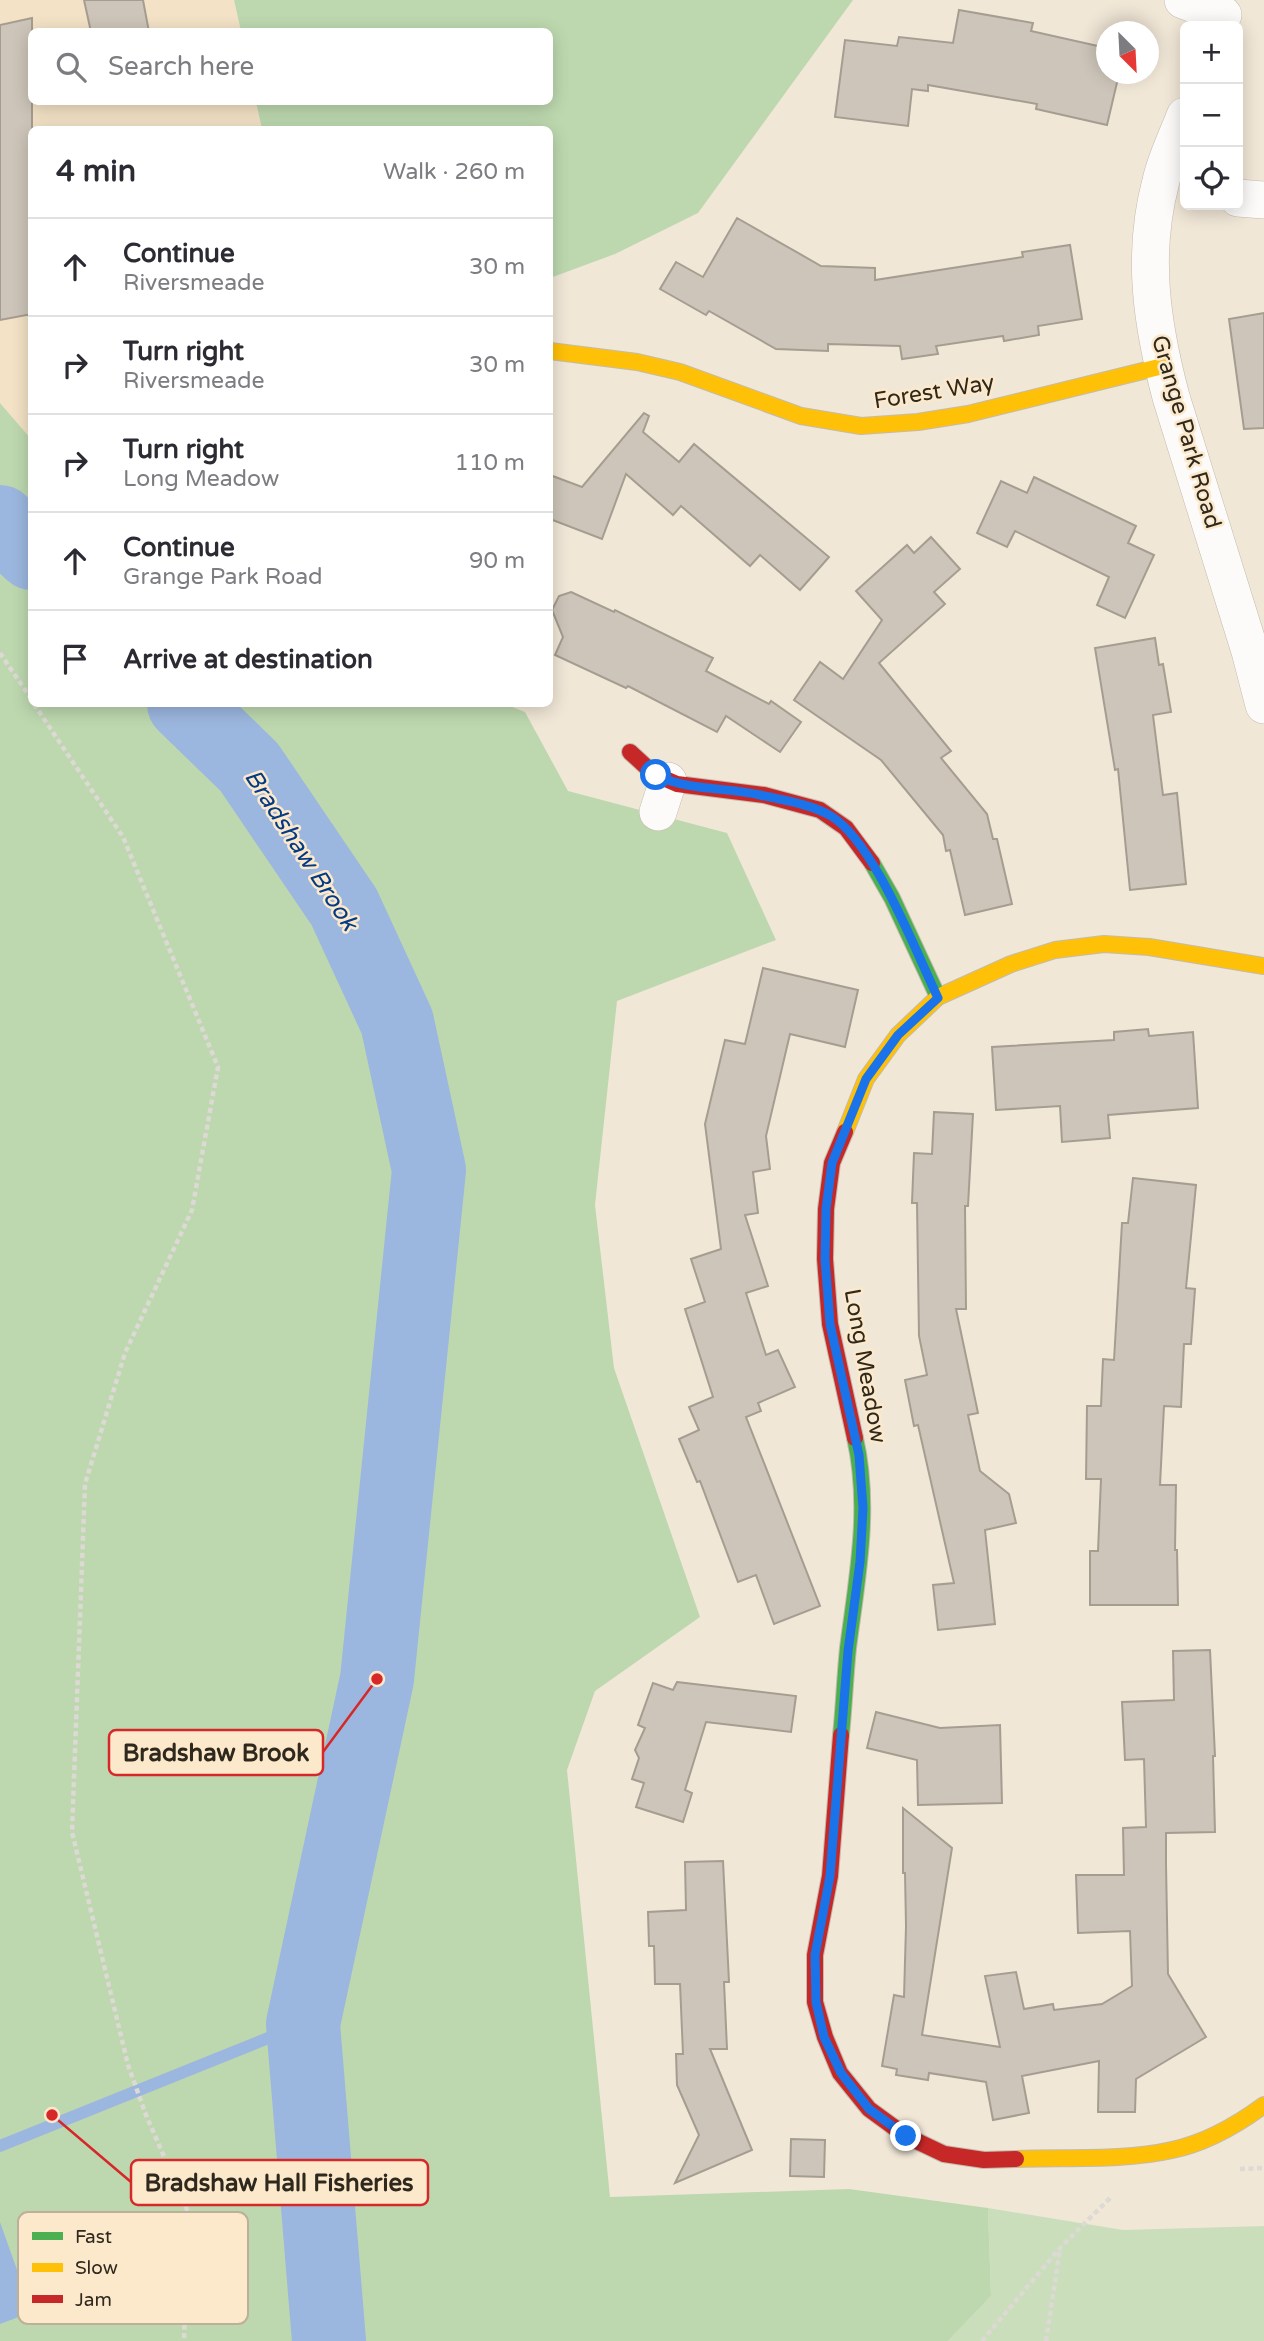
<!DOCTYPE html>
<html lang="en">
<head>
<meta charset="utf-8">
<style>
	body { margin:0; font-family:"Varela Round",sans-serif; background:#f7f7f7; color:#2b2b33 }
	.controls { position:absolute; right:21px; top:21px; display:grid; overflow:hidden; border-radius:10px; box-shadow:0 4px 18px #0003 }
	.controls button { width:63px; height:63px; display:grid; place-items:center; padding:0; border:0; border-bottom:2px solid #e1e1e2; background:#fff; color:#2b2b33; font:35px sans-serif }
	.compass { position:absolute; left:1096px; top:21px; width:63px; height:63px; border-radius:50%; background:#fff; box-shadow:0 4px 18px #0003; rotate:156deg }
	.stop { position:absolute; width:21px; height:21px; margin:-16px; border:5px solid #1a73e8; border-radius:50%; background:#fff }
	.stop.end { background:#1a73e8; border-color:#fff; box-shadow:0 2px 7px #0008 }
	.list { margin:0; padding:0; list-style:none }
	h2 { display:flex; justify-content:space-between; align-items:center; height:91px; margin:0; padding:0 28px; font-size:30px }
	h2 small { font-size:23px; font-weight:400; color:#7c7c81 }
	.list li { display:grid; grid-template-columns:46px 1fr auto; gap:21px; align-items:center; box-sizing:border-box; height:98px; padding:0 28px; border-top:2px solid #e1e1e2 }
	.list b { display:block; font-size:26px; white-space:nowrap }
	.list p { margin:0; font-size:23px; white-space:nowrap; color:#7c7c81 }
	.list em { font-size:23px; font-style:normal; color:#7c7c81 }
	.icon { flex:none; width:38px; height:38px; fill:none; stroke:currentColor; stroke-width:2; stroke-linecap:round; stroke-linejoin:round }
	.map { position:relative; flex:none; width:1264px; height:2341px; overflow:hidden }
	.search { position:absolute; background:#fff; box-shadow:0 4px 18px #0003; left:28px; top:28px; width:525px; height:77px; display:flex; align-items:center; gap:18px; box-sizing:border-box; padding:0 24px; border-radius:10px; color:#7c7c81; font-size:26px }
	.panel { position:absolute; background:#fff; box-shadow:0 4px 18px #0003; left:28px; top:126px; width:525px; height:581px; border-radius:10px }
	.map>svg:first-child { display:block }
	.built { fill:#f3e2c6 }
	.green { fill:#cadebc }
	.forest { fill:#bdd8af }
	.water { fill:#9cb7df }
	.lines { fill:none; stroke-linecap:round; stroke-linejoin:round }
	.stream { stroke:#9cb7df; stroke-width:12 }
	.river { stroke:#9cb7df; stroke-width:74 }
	.building { fill:#cdc5b9; stroke:#a69d91; stroke-width:2 }
	.street-casing { stroke:#c3bbae; stroke-width:38 }
	.fast-casing { stroke:#c3bbae; stroke-width:18 }
	.slow-casing { stroke:#c3bbae; stroke-width:18 }
	.jam-casing { stroke:#c3bbae; stroke-width:18 }
	.path { stroke:#ddd9d4; stroke-width:4.5; stroke-dasharray:5 3.5; stroke-linecap:butt }
	.street { stroke:#fdfbf9; stroke-width:37 }
	.fast { stroke:#4caf50; stroke-width:16 }
	.slow { stroke:#ffc107; stroke-width:16 }
	.jam { stroke:#c62828; stroke-width:16 }
	.route { stroke:#1a73e8; stroke-width:9 }
	.labels { text-anchor:middle; dominant-baseline:central; stroke-width:5; stroke-linejoin:round; paint-order:stroke }
	.street-label { font-size:23px; fill:#2f281d; stroke:#fce9cc }
	.water-label { font-size:24px; font-style:italic; fill:#033a84; stroke:#fce9cc }
	.key { fill:#fce9cc; stroke:#beaf98; stroke-width:2 }
	.key-label { font-size:19px; fill:#2f281d }
	.leader { fill:none; stroke:#d62828; stroke-width:2.5 }
	.callout-dot { fill:#d62828; stroke:#fce9cc; stroke-width:2.5 }
	.callout { fill:#fce9cc; stroke:#d62828; stroke-width:2.5 }
	.callout-label { font-size:24px; text-anchor:middle; font-weight:bold; fill:#2f281d }
</style>
</head>
<body>
<div class="map">
<svg width="1264" height="2341" viewBox="0 0 1264 2341">
	<rect width="100%" height="100%" fill="#f1e7d7"/>
	<path class="built" d="M0 0H234L241 31 32 32V102H256L262 129 32 130 31 439 0 403Z"/>
	<path class="green" d="M988 2208 1123 2230 1264 2226V2341H948L991 2296Z"/>
	<g class="forest">
		<path d="M234 0H853L698 213 615 254 550 278V130L262 129 256 102H550V32L241 31Z"/>
		<path d="M0 403 31 439 32 704H505L525 712 568 791 727 833 776 940 617 1001 595 1205 614 1368 700 1617 595 1691 567 1770 610 2197 849 2189 988 2208 991 2296 948 2341H0Z"/>
	</g>
	<path class="water" d="M0 2222 32 2312 0 2324Z"/>
	<g class="lines">
		<path class="stream" d="M0 2146 303 2024"/>
		<g class="river">
			<path d="M0 522 32 553"/>
			<path d="M184 704 249 767 344 907 397 1022 429 1170 377 1679 303 2024 329 2341"/>
		</g>
	</g>
	<g class="building">
		<path d="M84 0H143L149 32H91Z"/>
		<path d="M959 10 1033 23 1031 31 1107 48V74H1119L1107 125 1036 109 1037 104 928 85V91L912 89 908 126 835 117 845 40 897 46 899 37 953 43Z"/>
		<path d="M32 18V314L0 320V25Z"/>
		<path d="M737 218 821 266 875 268V280L1023 257 1022 252 1070 245 1082 319 1038 326 1039 335 1004 341 1003 336 936 346 938 354 902 359 900 346 828 344V351L776 349 709 311 706 315 660 289 676 262 703 277Z"/>
		<path d="M1264 313V428L1244 429 1229 319Z"/>
		<path d="M644 413 649 416 643 432 679 462 694 444 829 557 800 590 760 555 750 566 681 506 673 515 626 474 602 539 550 519V475L582 487Z"/>
		<path d="M1034 477 1136 526 1128 543 1154 555 1125 618 1097 605 1109 577 1015 531 1007 547 977 533 1001 481 1027 493Z"/>
		<path d="M931 537 960 569 934 592 945 604 879 663 951 751 941 758 987 814 993 839H997L1012 904 965 915 950 850 946 851 943 835 881 760 794 700 820 662 843 679 882 620 856 591 907 545 914 553Z"/>
		<path d="M571 592 614 612 615 610 713 658 706 671 769 704 771 701 801 722 780 752 726 716 717 732 628 686 626 688 555 655 563 637 552 610 559 596Z"/>
		<path d="M1155 638 1159 665 1163 664 1171 712 1153 715 1163 795 1177 793 1186 884 1130 890 1118 769 1115 770 1095 648Z"/>
		<path d="M763 968 858 990 845 1047 790 1034 766 1136 770 1169 753 1172 758 1213 745 1215 768 1286 746 1293 766 1355 778 1350 795 1387 758 1403 761 1411 746 1417 820 1606 774 1624 756 1575 738 1582 700 1481 697 1482 679 1439 699 1430 689 1407 713 1397 685 1309 705 1302 691 1259 721 1249 705 1124 725 1040 745 1044Z"/>
		<path d="M1148 1029 1149 1036 1193 1032 1198 1108 1108 1115 1110 1138 1062 1142 1060 1106 996 1110 992 1047 1114 1040V1032Z"/>
		<path d="M934 1112 973 1114 968 1206H965L966 1309H956L978 1413 968 1415 980 1471 1009 1494 1016 1523 985 1530 995 1624 938 1630 933 1585 954 1583 918 1425 914 1426 905 1380 927 1375 919 1336 917 1203H912L914 1153 932 1154Z"/>
		<path d="M1133 1178 1196 1185 1186 1288 1195 1289 1191 1344H1184L1181 1407 1164 1406 1160 1485H1176L1175 1550H1177L1178 1605H1090V1551H1098L1101 1479H1086L1087 1406H1101L1103 1359 1114 1360 1122 1223H1128Z"/>
		<path d="M1210 1650 1215 1756H1213L1215 1832 1166 1833V1864L1168 1974 1206 2037 1136 2079 1135 2112H1098L1099 2061 1022 2076 1029 2113 993 2120 986 2082 929 2073 928 2080 896 2075 897 2069 882 2066 894 1995 904 1997 906 1926 905 1873H903V1808L952 1848 922 2035 1000 2047 985 1976 1016 1972 1024 2009 1053 2004 1054 2010 1102 2004 1132 1986 1130 1931 1078 1933 1076 1875H1124L1123 1828 1146 1827 1144 1759 1125 1760 1122 1702 1174 1700 1173 1651Z"/>
		<path d="M677 1682 796 1696 791 1732 706 1722 685 1790 692 1793 683 1822 636 1807 644 1783 632 1779 639 1758 635 1750 645 1728 638 1725 653 1683 673 1690Z"/>
		<path d="M876 1712 940 1728 1000 1725 1002 1803 918 1805 917 1760 867 1748Z"/>
		<path d="M723 1861 729 1982H724L727 2049H710L752 2150 675 2183 699 2135 677 2085 676 2054H683L680 1984H655L654 1946H649L648 1912 686 1910 685 1862Z"/>
		<path d="M791 2139 825 2140 824 2177 790 2176Z"/>
	</g>
	<g class="lines">
		<defs>
			<g id="street">
				<path d="M1183 0 1223 15"/>
				<path d="M1185 116C1177 137 1166 159 1161 181 1141 255 1152 325 1171 397L1250 651 1264 705"/>
				<path d="M1238 198 1264 200"/>
				<path d="M658 812 668 781"/>
			</g>
			<g id="fast">
				<path d="M872 863 892 898 938 997"/>
				<path d="M841 1735C844 1706 845 1677 848 1648 857 1578 871 1508 855 1438"/>
			</g>
			<g id="slow">
				<path d="M550 351 637 362 680 372 801 416 861 426 918 422 968 414 1163 366"/>
				<path d="M845 1132 866 1079 898 1035 938 997 1011 964 1055 950 1104 944 1149 947 1264 966"/>
				<path d="M1016 2159C1066 2157 1124 2161 1172 2150 1205 2143 1237 2125 1264 2105"/>
			</g>
			<g id="jam">
				<path d="M630 752 654 774 677 784 764 795 820 810 846 828 872 863"/>
				<path d="M845 1132 832 1163 826 1209 825 1259 830 1324 855 1438"/>
				<path d="M841 1735 830 1876 815 1955V2002L825 2037 840 2073 869 2109 906 2136 944 2154 984 2160 1016 2159"/>
			</g>
		</defs>
		<use href="#street" class="street-casing"/>
		<use href="#fast" class="fast-casing"/>
		<use href="#slow" class="slow-casing"/>
		<use href="#jam" class="jam-casing"/>
		<g class="path">
			<path d="M0 653 32 700"/>
			<path d="M34 704 123 837 218 1067 192 1210 125 1353 85 1484 72 1832 128 2065 146 2115 188 2212 184 2341"/>
			<path d="M1240 2169 1264 2168"/>
			<path d="M982 2341 1060 2248 1111 2197"/>
			<path d="M1046 2341 1060 2249"/>
		</g>
		<use href="#street" class="street"/>
		<use href="#fast" class="fast"/>
		<use href="#slow" class="slow"/>
		<use href="#jam" class="jam"/>
	</g>
	<g class="lines">
		<path class="route" d="M656 775C688 791 725 787 760 795 782 800 811 804 831 816 874 842 915 950 938 998L898 1035 866 1079 832 1163 826 1209 825 1259 830 1324 859 1455 863 1508 860 1562 848 1651 830 1876 815 1955 816 2002 824 2037 841 2073 869 2109 906 2136"/>
	</g>
	<g class="labels">
		<g class="street-label">
			<text transform="translate(934 392) rotate(-9)">Forest Way</text>
			<text transform="translate(1186 432) rotate(74)">Grange Park Road</text>
			<text transform="translate(865 1366) rotate(80)">Long Meadow</text>
		</g>
		<g class="water-label">
			<text transform="translate(301 850) rotate(57)">Bradshaw Brook</text>
		</g>
	</g>
	<rect x="18" y="2212" width="230" height="112" rx="10" class="key"/>
	<rect x="32" y="2232" width="31" height="8" fill="#4caf50"/>
	<rect x="32" y="2263" width="31" height="9" fill="#ffc107"/>
	<rect x="32" y="2295" width="31" height="8" fill="#c62828"/>
	<g class="key-label">
		<text x="75" y="2243">Fast</text>
		<text x="75" y="2274">Slow</text>
		<text x="75" y="2306">Jam</text>
	</g>
	<path class="leader" d="M377 1679L323 1752M52 2115L131 2182"/>
	<g class="callout-dot">
		<circle cx="377" cy="1679" r="7"/>
		<circle cx="52" cy="2115" r="7"/>
	</g>
	<g class="callout">
		<rect x="109" y="1730" width="214" height="45" rx="7"/>
		<rect x="131" y="2160" width="297" height="45" rx="7"/>
	</g>
	<g class="callout-label">
		<text x="216" y="1761">Bradshaw Brook</text>
		<text x="279" y="2191">Bradshaw Hall Fisheries</text>
	</g>
</svg>
<div class="controls">
<button>+</button>
<button>−</button>
<button><svg class="icon" aria-label="locate" viewBox="0 0 24 24"><circle cx="12" cy="12" r="6"/><path d="M12 2v4M12 18v4M2 12h4M18 12h4"/></svg></button>
</div>
<svg class="compass" viewBox="-18 -18 36 36"><path d="M0-13l5 13h-10z" fill="#e53935"/><path d="M0 13l5-13h-10z" fill="#7c7c81"/></svg>
<div class="stop" style="left:656px;top:775px"></div>
<div class="stop end" style="left:906px;top:2136px"></div>
<div class="search"><svg class="icon" aria-label="search" viewBox="0 0 24 24"><circle cx="10" cy="10" r="6"/><path d="M15 15l6 6"/></svg>Search here</div>
<section class="panel">
<h2>4 min<small>Walk · 260 m</small></h2>
<ul class="list">
<li><svg class="icon" aria-label="ahead" viewBox="0 0 24 24"><path d="M12 20V5M6 11l6-6 6 6"/></svg><div><b>Continue</b><p>Riversmeade</p></div><em>30 m</em></li>
<li><svg class="icon" aria-label="right" viewBox="0 0 24 24"><path d="M7 20v-9h11M14 6l5 5-5 5"/></svg><div><b>Turn right</b><p>Riversmeade</p></div><em>30 m</em></li>
<li><svg class="icon" aria-label="right" viewBox="0 0 24 24"><path d="M7 20v-9h11M14 6l5 5-5 5"/></svg><div><b>Turn right</b><p>Long Meadow</p></div><em>110 m</em></li>
<li><svg class="icon" aria-label="ahead" viewBox="0 0 24 24"><path d="M12 20V5M6 11l6-6 6 6"/></svg><div><b>Continue</b><p>Grange Park Road</p></div><em>90 m</em></li>
<li><svg class="icon" aria-label="arrive" viewBox="0 0 24 24"><path d="M6 21V4h12l-3 4 3 4H6"/></svg><div><b>Arrive at destination</b></div></li>
</ul>
</section>
</div>
</body>
</html>
